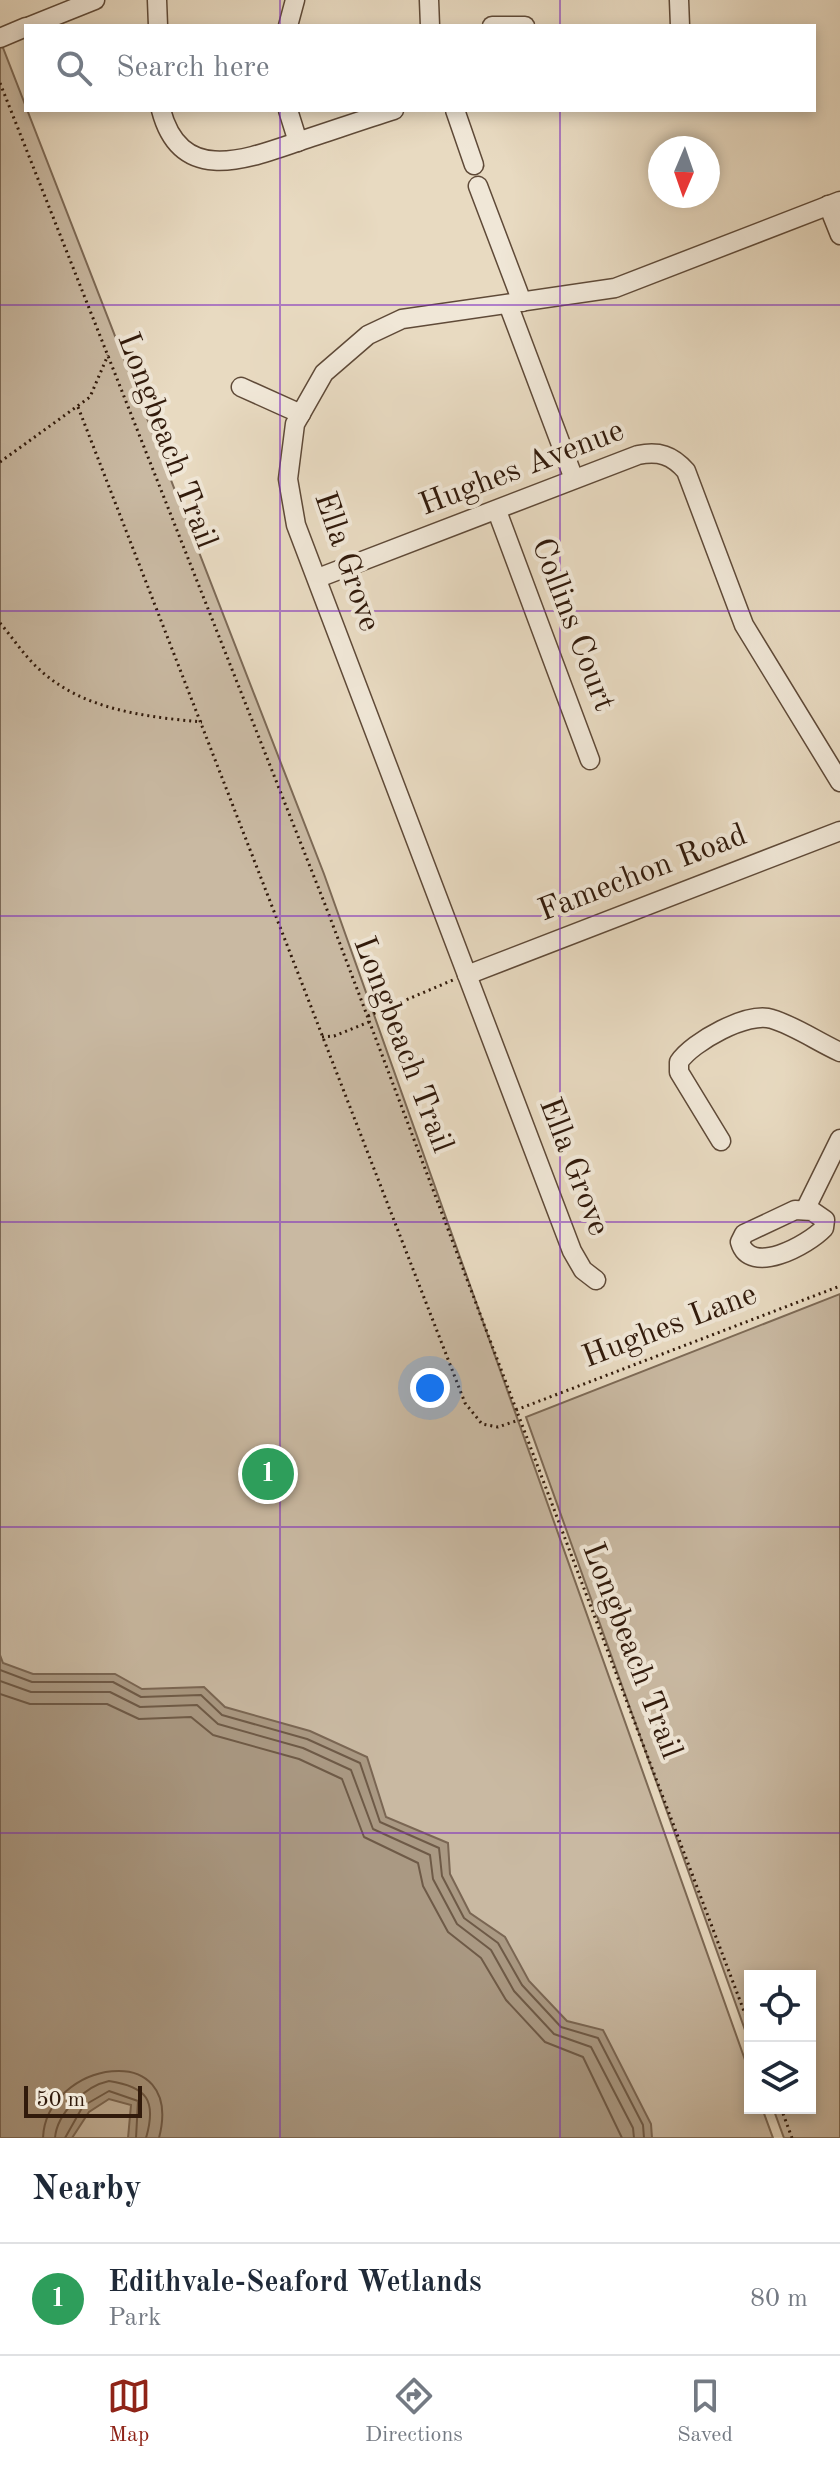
<!DOCTYPE html>
<html lang="en">
<head>
<meta charset="utf-8">
<style>
	body { margin:0; font-family:"Old Standard TT",serif; background:#f2f2f3; color:#1f2937 }
	.controls { position:absolute; right:24px; bottom:24px; display:grid; overflow:hidden; border-radius:0px; box-shadow:0 4px 12px #0003 }
	.controls button { width:72px; height:72px; display:grid; place-items:center; padding:0; border:0; border-bottom:2px solid #e0e1e3; background:#fff; color:#1f2937; font:40px sans-serif }
	.compass { position:absolute; left:648px; top:136px; width:72px; height:72px; border-radius:50%; background:#fff; box-shadow:0 4px 12px #0003; rotate:182deg }
	.scale { position:absolute; left:24px; bottom:20px; width:118px; box-sizing:border-box; padding-left:8px; border:4px solid #311a0b; border-top:0; font-size:22px; line-height:28px; white-space:nowrap; color:#311a0b; -webkit-text-stroke:6px #f0e7d7; paint-order:stroke }
	.you { position:absolute; left:430px; top:1388px; width:28px; height:28px; margin:-20px; border:6px solid #fff; border-radius:50%; background:#1a73e8; box-shadow:0 0 0 12px #1a73e833 }
	.badge { display:grid; place-items:center; width:52px; height:52px; border-radius:50%; background:#8f2418; color:#fff; font-size:26px; font-weight:700 }
	.pin { position:absolute; translate:-50% -50%; border:4px solid #fff; box-shadow:0 2px 8px #0006 }
	.list { margin:0; padding:0; list-style:none }
	h2 { display:flex; justify-content:space-between; align-items:center; height:104px; margin:0; padding:0 32px; font-size:34px }
	h2 small { font-size:26px; font-weight:400; color:#747a83 }
	.list li { display:grid; grid-template-columns:52px 1fr auto; gap:24px; align-items:center; box-sizing:border-box; height:112px; padding:0 32px; border-top:2px solid #e0e1e3 }
	.list b { display:block; font-size:30px; white-space:nowrap }
	.list p { margin:0; font-size:26px; white-space:nowrap; color:#747a83 }
	.list em { font-size:26px; font-style:normal; color:#747a83 }
	.icon { flex:none; width:44px; height:44px; fill:none; stroke:currentColor; stroke-width:2; stroke-linecap:round; stroke-linejoin:round }
	.map { position:relative; flex:none; width:840px; height:2138px; overflow:hidden }
	.search { position:absolute; background:#fff; box-shadow:0 4px 12px #0003; left:24px; right:24px; top:24px; height:88px; display:flex; align-items:center; gap:20px; box-sizing:border-box; padding:0 28px; border-radius:0px; color:#747a83; font-size:30px }
	.sheet { height:216px; background:#fff }
	nav { display:flex; justify-content:space-around; align-items:center; box-sizing:border-box; height:112px; border-top:2px solid #e0e1e3; background:#fff; font-size:22px; color:#747a83 }
	nav a { display:grid; justify-items:center; gap:4px }
	nav .on { color:#8f2418 }
	.map>svg:first-child { display:block }
	.green { fill:#c9b9a2; stroke:#7d6a56; stroke-width:2 }
	.water { fill:#aa9983; stroke:#7a6653; stroke-width:2 }
	.lines { fill:none; stroke-linecap:round; stroke-linejoin:round }
	.shore { stroke:#6e5a47; stroke-width:2 }
	.minor-casing { stroke:#5f4a38; stroke-width:21 }
	.path { stroke:#311a0b; stroke-width:3; stroke-dasharray:2 4; stroke-linecap:butt }
	.minor { stroke:#f0e7d7; stroke-width:18 }
	.grid { fill:none; stroke:#7b2cbf; stroke-width:2; stroke-opacity:0.55 }
	.labels { text-anchor:middle; dominant-baseline:central; stroke-width:8; stroke-linejoin:round; paint-order:stroke }
	.street-label { font-size:32px; fill:#311a0b; stroke:#f0e7d7 }
</style>
</head>
<body>
<div class="map">
<svg width="840" height="2138" viewBox="0 0 840 2138">
	<rect width="100%" height="100%" fill="#e8dac1"/>
	<filter id="stains"><feTurbulence type="fractalNoise" baseFrequency=".0025" numOctaves="4"/><feColorMatrix values="0 0 0 0 .2 0 0 0 0 .09 0 0 0 0 .02 0 0 0 .5 -.17"/></filter>
	<radialGradient id="worn" r=".72"><stop offset=".6" stop-color="#630" stop-opacity="0"/><stop offset="1" stop-color="#630" stop-opacity=".3"/></radialGradient>
	<g class="green">
		<path d="M0 40 324 874 750 2074V2108H762L773 2138H0Z"/>
		<path d="M840 1294V2138H784L773 2108H810V1976H750V2044L526 1417Z"/>
	</g>
	<path class="water" d="M0 1655 3 1663 33 1674H115L142 1689 204 1687 225 1707 310 1731 367 1757 386 1817 448 1843 450 1874 470 1913 505 1937 529 1981 567 2021 603 2030 651 2124 652 2138H128L131 2105 109 2099 89 2112 72 2138H0Z"/>
	<g class="lines">
		<g class="shore">
			<path d="M0 1670 32 1682H113L141 1697 201 1695 222 1715 307 1739 360 1763 380 1822 439 1848 442 1876 464 1918 498 1943 522 1985 561 2027 598 2038 643 2125 644 2138"/>
			<path d="M0 1681 31 1692H110L140 1707 197 1705 218 1724 303 1748 351 1770 373 1829 430 1855 433 1879 457 1924 491 1950 514 1991 554 2034 591 2047 633 2128 634 2138"/>
			<path d="M0 1694 30 1704H107L139 1719 191 1717 213 1735 299 1759 342 1779 364 1837 418 1863 423 1886 448 1932 481 1958 506 2000 545 2042 583 2057 622 2138"/>
			<path d="M43 2138C46 2061 185 2037 159 2138"/>
			<path d="M55 2138C57 2113 85 2086 109 2081 147 2087 157 2100 146 2138"/>
			<path d="M65 2138 83 2106 109 2091 138 2101 136 2138"/>
		</g>
		<defs>
			<g id="minor">
				<path d="M157 0 158 26"/>
				<path d="M429 0 430 26"/>
				<path d="M679 0 680 26"/>
				<path d="M30 26 95 0"/>
				<path d="M288 26 295 0"/>
				<path d="M492 26H525"/>
				<path d="M0 38 26 27"/>
				<path d="M161 110C181 186 247 159 300 141 331 131 362 120 394 110"/>
				<path d="M288 110 298 142"/>
				<path d="M455 110 474 165"/>
				<path d="M478 186 522 302"/>
				<path d="M828 205 840 235"/>
				<path d="M508 304 574 479"/>
				<path d="M241 387 301 414"/>
				<path d="M497 511 590 760"/>
				<path d="M318 578 638 455C659 451 672 455 686 471L744 625 840 782"/>
				<path d="M467 975 840 831"/>
				<path d="M721 1141 679 1072V1062C692 1042 748 1011 772 1019 795 1026 818 1042 840 1052"/>
				<path d="M795 1210 812 1211 825 1220 824 1228C808 1245 750 1277 740 1242L744 1234Z"/>
				<path d="M805 1210 840 1139"/>
				<path d="M596 1280 583 1270 572 1251 296 525 288 479 295 424 324 373 368 335 402 319 615 288 840 201"/>
			</g>
		</defs>
		<use href="#minor" class="minor-casing"/>
		<g class="path">
			<path d="M0 83 326 907 750 2027"/>
			<path d="M78 407 465 1403 482 1424 498 1427 519 1420"/>
			<path d="M0 462 90 397 108 355"/>
			<path d="M0 623C13 638 25 657 40 670 83 710 147 717 202 722"/>
			<path d="M368 1016 453 980"/>
			<path d="M322 1037 334 1036 369 1022"/>
			<path d="M516 1410 840 1286"/>
			<path d="M781 2108 792 2138"/>
		</g>
		<use href="#minor" class="minor"/>
	</g>
	<path class="grid" d="M280 0V26M560 0V26M280 110V2138M560 110V2138M0 305H840M0 611H840M0 916H840M0 1222H840M0 1527H840M0 1833H840"/>
	<g class="labels">
		<g class="street-label">
			<text transform="translate(166 441) rotate(69)">Longbeach Trail</text>
			<text transform="translate(522 469) rotate(-21)">Hughes Avenue</text>
			<text transform="translate(346 562) rotate(71)">Ella Grove</text>
			<text transform="translate(572 625) rotate(69)">Collins Court</text>
			<text transform="translate(643 874) rotate(-21)">Famechon Road</text>
			<text transform="translate(402 1045) rotate(69)">Longbeach Trail</text>
			<text transform="translate(573 1167) rotate(69)">Ella Grove</text>
			<text transform="translate(670 1327) rotate(-21)">Hughes Lane</text>
			<text transform="translate(631 1651) rotate(69)">Longbeach Trail</text>
		</g>
	</g>
	<rect width="100%" height="100%" filter="url(#stains)"/>
	<rect width="100%" height="100%" fill="url(#worn)"/>
</svg>
<div class="controls">
<button><svg class="icon" aria-label="locate" viewBox="0 0 24 24"><circle cx="12" cy="12" r="6"/><path d="M12 2v4M12 18v4M2 12h4M18 12h4"/></svg></button>
<button><svg class="icon" aria-label="layers" viewBox="0 0 24 24"><path d="M12 4l9 5-9 5-9-5zM3 14l9 5 9-5"/></svg></button>
</div>
<svg class="compass" viewBox="-18 -18 36 36"><path d="M0-13l5 13h-10z" fill="#e53935"/><path d="M0 13l5-13h-10z" fill="#747a83"/></svg>
<div class="scale">50 m</div>
<div class="you"></div>
<div class="pin badge" style="left:268px;top:1474px;background:#2e9e5b">1</div>
<div class="search"><svg class="icon" aria-label="search" viewBox="0 0 24 24"><circle cx="10" cy="10" r="6"/><path d="M15 15l6 6"/></svg>Search here</div>
</div>
<section class="sheet">
<h2>Nearby<small></small></h2>
<ul class="list">
<li><span class="badge" style="background:#2e9e5b">1</span><div><b>Edithvale-Seaford Wetlands</b><p>Park</p></div><em>80 m</em></li>
</ul>
</section>
<nav>
<a class="on"><svg class="icon" aria-label="map" viewBox="0 0 24 24"><path d="M3 6l6-2 6 2 6-2v14l-6 2-6-2-6 2zM9 4v14M15 6v14"/></svg>Map</a>
<a><svg class="icon" aria-label="directions" viewBox="0 0 24 24"><path d="M12 3l9 9-9 9-9-9zM9 14v-3h6M13 9l2 2-2 2"/></svg>Directions</a>
<a><svg class="icon" aria-label="saved" viewBox="0 0 24 24"><path d="M7 4h10v16l-5-4-5 4z"/></svg>Saved</a>
</nav>
</body>
</html>
